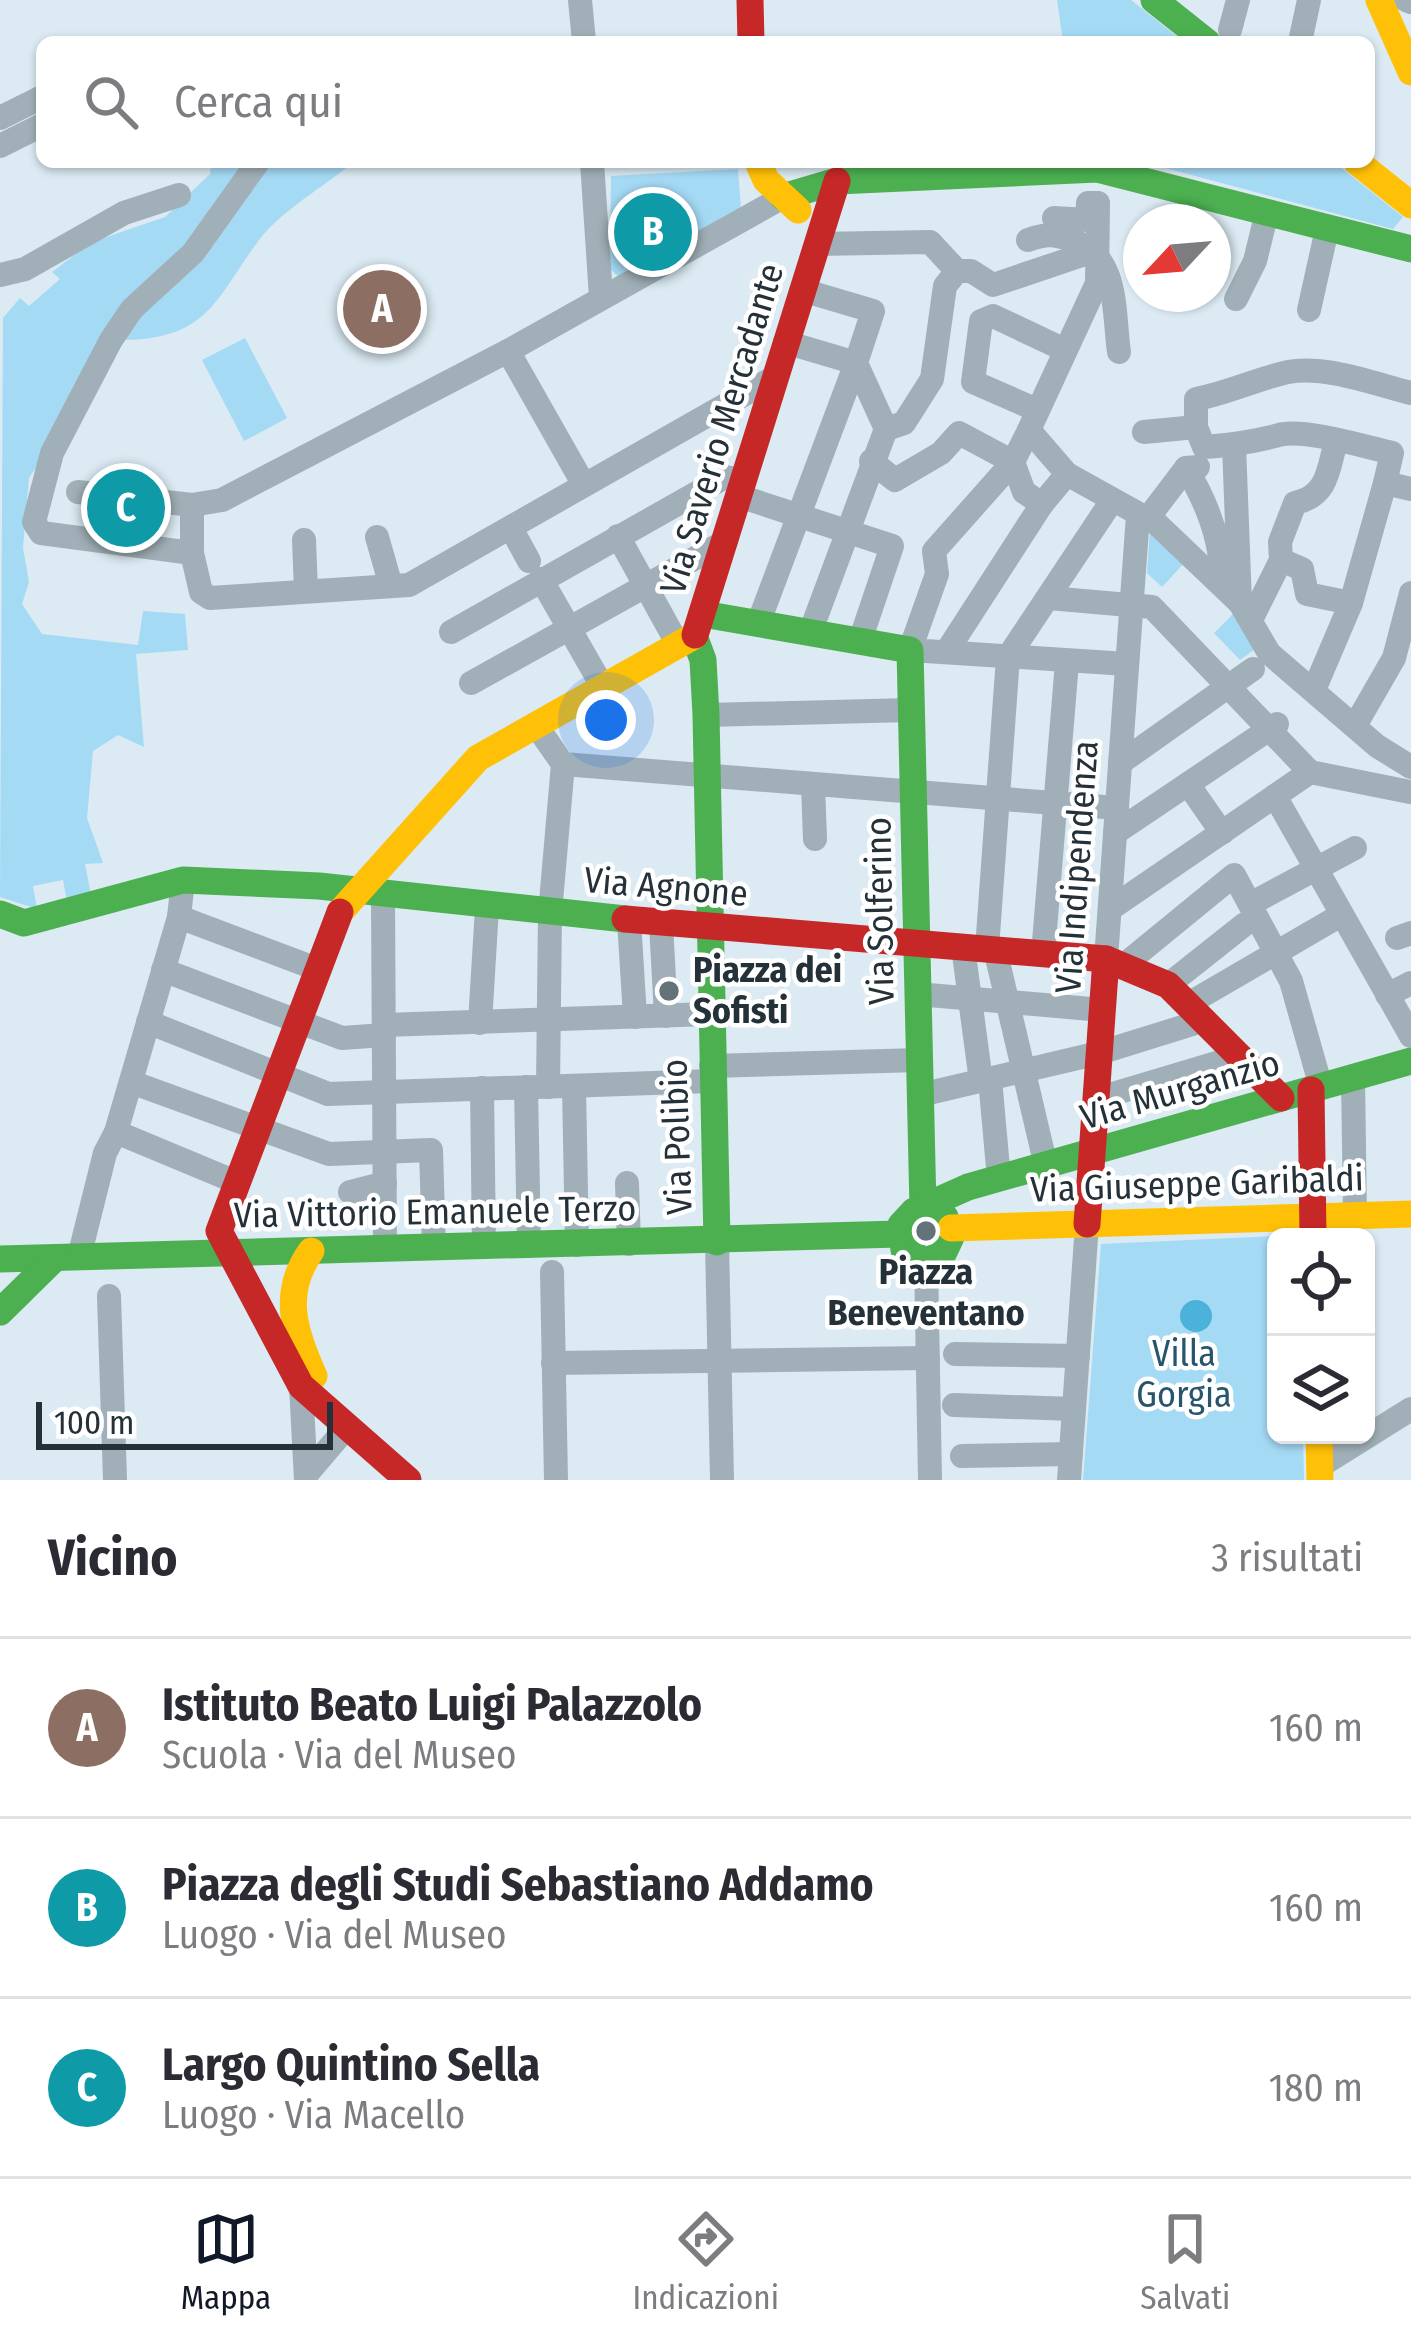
<!DOCTYPE html>
<html lang="it">
<head>
<meta charset="utf-8">
<style>
	body { margin:0; font-family:"Fira Sans Condensed",sans-serif; background:#f2f2f3; color:#2b2b33 }
	.controls { position:absolute; right:36px; bottom:36px; display:grid; overflow:hidden; border-radius:18px; box-shadow:0 3px 9px #0004 }
	.controls button { width:108px; height:108px; display:grid; place-items:center; padding:0; border:0; border-bottom:3px solid #e1e1e2; background:#fff; color:#2b2b33; font:60px sans-serif }
	.compass { position:absolute; left:1123px; top:204px; width:108px; height:108px; border-radius:50%; background:#fff; box-shadow:0 3px 9px #0004; rotate:244deg }
	.scale { position:absolute; left:36px; bottom:30px; width:297px; box-sizing:border-box; padding-left:12px; border:6px solid #243138; border-top:0; font-size:33px; line-height:42px; white-space:nowrap; color:#243138; -webkit-text-stroke:9px #fff; paint-order:stroke }
	.you { position:absolute; left:606px; top:720px; width:42px; height:42px; margin:-30px; border:9px solid #fff; border-radius:50%; background:#1a73e8; box-shadow:0 0 0 18px #1a73e833 }
	.badge { display:grid; place-items:center; width:78px; height:78px; border-radius:50%; background:#111827; color:#fff; font-size:39px; font-weight:700 }
	.pin { position:absolute; translate:-50% -50%; border:6px solid #fff; box-shadow:0 3px 12px #0006 }
	.list { margin:0; padding:0; list-style:none }
	h2 { display:flex; justify-content:space-between; align-items:center; height:156px; margin:0; padding:0 48px; font-size:51px }
	h2 small { font-size:39px; font-weight:400; color:#7c7c81 }
	.list li { display:grid; grid-template-columns:78px 1fr auto; gap:36px; align-items:center; box-sizing:border-box; height:180px; padding:0 48px; border-top:3px solid #e1e1e2 }
	.list b { display:block; font-size:45px; white-space:nowrap }
	.list p { margin:0; font-size:39px; white-space:nowrap; color:#7c7c81 }
	.list em { font-size:39px; font-style:normal; color:#7c7c81 }
	.icon { flex:none; width:66px; height:66px; fill:none; stroke:currentColor; stroke-width:2; stroke-linecap:round; stroke-linejoin:round }
	.map { position:relative; flex:none; width:1411px; height:1480px; overflow:hidden }
	.search { position:absolute; background:#fff; box-shadow:0 3px 9px #0004; left:36px; right:36px; top:36px; height:132px; display:flex; align-items:center; gap:30px; box-sizing:border-box; padding:0 42px; border-radius:18px; color:#7c7c81; font-size:45px }
	.sheet { height:696px; background:#fff }
	nav { display:flex; justify-content:space-around; align-items:center; box-sizing:border-box; height:168px; border-top:3px solid #e1e1e2; background:#fff; font-size:33px; color:#7c7c81 }
	nav a { display:grid; justify-items:center; gap:6px }
	nav .on { color:#111827 }
	.map>svg:first-child { display:block }
	.green { fill:#a5daf5 }
	.water { fill:#4cb2d9 }
	.lines { fill:none; stroke-linecap:round; stroke-linejoin:round }
	.street { stroke:#a1b0b8; stroke-width:24 }
	.fast { stroke:#4caf50; stroke-width:27 }
	.slow { stroke:#ffc107; stroke-width:27 }
	.jam { stroke:#c62828; stroke-width:27 }
	.poi-dot { fill:#647279; stroke:#fff; stroke-width:4.5 }
	.labels { text-anchor:middle; dominant-baseline:central; stroke-width:9; stroke-linejoin:round; paint-order:stroke }
	.street-label { font-size:36px; fill:#243138; stroke:#fff }
	.poi-label { font-size:36px; font-weight:bold; fill:#243138; stroke:#fff; text-anchor:start }
	.park-label { font-size:36px; fill:#26556c; stroke:#fff }
</style>
</head>
<body>
<div class="map">
<svg width="1411" height="1480" viewBox="0 0 1411 1480">
	<rect width="100%" height="100%" fill="#dbeaf3"/>
	<g class="green">
		<path d="M1057 0H1131L1184 42H1063Z"/>
		<path d="M211 162H251L170 268 29 478 23 548 29 582 22 604 42 634 138 645 143 611 185 614 188 650 136 654 144 747 118 735 93 751 87 818 103 863 85 864 91 895 67 901 63 880 33 886 37 909 0 897 3 318 20 298 29 306 60 279 52 272 92 242 165 217 210 174Z"/>
		<path d="M270 162H354C325 186 282 210 259 240 216 298 209 338 126 340 154 278 236 229 270 162Z"/>
		<path d="M1143 162H1334L1403 217 1393 229Z"/>
		<path d="M738 169 741 209 618 276 610 269 611 176Z"/>
		<path d="M245 338 287 418 244 441 202 360Z"/>
		<path d="M1150 529 1186 561 1162 587 1147 573Z"/>
		<path d="M1237 610 1258 647 1240 660 1214 633Z"/>
		<path d="M1297 1235 1276 1237V1435H1303L1304 1480H1083L1101 1244Z"/>
	</g>
	<circle class="water" cx="1196" cy="1316" r="16"/>
	<g class="lines">
		<g class="street">
			<path d="M580 0 584 42"/>
			<path d="M1406 0 1411 2"/>
			<path d="M1230 30 1238 0"/>
			<path d="M1300 42 1309 0"/>
			<path d="M0 118 42 97"/>
			<path d="M0 146 42 125"/>
			<path d="M592 162 601 297"/>
			<path d="M1098 203 1097 283 1029 430 1013 462 934 551 937 574 910 650 1127 664"/>
			<path d="M1054 218 1087 220 1088 203H1096"/>
			<path d="M1028 240C1047 233 1055 234 1075 241 1119 259 1113 309 1119 352"/>
			<path d="M817 244 930 242 957 271H971L993 285 1097 250"/>
			<path d="M0 275 25 269 124 213 179 195"/>
			<path d="M802 290 873 311 856 363 886 429 810 633"/>
			<path d="M1236 299 1255 261 1267 212"/>
			<path d="M1309 310 1327 229"/>
			<path d="M508 351 584 485"/>
			<path d="M1037 410 973 382 981 321 993 316 1065 350"/>
			<path d="M886 429 904 423 932 379 945 286 957 271"/>
			<path d="M1029 430 1067 474 1157 524 1240 603 1269 653 1377 746 1411 767"/>
			<path d="M1144 432 1196 427"/>
			<path d="M1234 445 1240 603"/>
			<path d="M871 461 895 480 941 453 959 433 1013 462 1024 492 1042 504"/>
			<path d="M1186 468C1207 503 1223 542 1221 583"/>
			<path d="M1385 483 1392 453C1366 447 1303 428 1279 435 1253 442 1232 445 1204 447L1196 427V399C1228 393 1259 378 1288 372 1326 365 1375 384 1411 393"/>
			<path d="M78 492 192 505V553L41 533 34 522 52 453 111 340 132 309 193 253 258 162"/>
			<path d="M739 496 892 546 860 641"/>
			<path d="M192 505 222 500 508 351 783 197"/>
			<path d="M1148 518 1186 468 1198 467"/>
			<path d="M511 528 529 561"/>
			<path d="M618 536 676 641"/>
			<path d="M377 537 391 586"/>
			<path d="M304 540 306 591"/>
			<path d="M192 553 201 592 210 598 409 585 773 378"/>
			<path d="M1281 560 1302 569 1307 594 1351 603"/>
			<path d="M541 579 601 684"/>
			<path d="M1049 598 1152 607 1310 772"/>
			<path d="M1252 618 1281 560 1280 542 1295 503C1328 496 1328 470 1336 441"/>
			<path d="M758 624 856 363 785 342"/>
			<path d="M451 632 725 477 744 480"/>
			<path d="M947 651 1042 504 1067 474"/>
			<path d="M471 683 726 541"/>
			<path d="M1314 690 1351 603 1385 483 1411 489"/>
			<path d="M706 715 911 710"/>
			<path d="M535 724 563 764 550 913 548 1087"/>
			<path d="M1356 724 1394 658 1411 593"/>
			<path d="M1120 763 1253 669"/>
			<path d="M563 764 1117 808"/>
			<path d="M1310 772 1410 792"/>
			<path d="M1188 784 1222 833"/>
			<path d="M813 785 815 839"/>
			<path d="M1275 796 1411 1036"/>
			<path d="M1115 833 1277 724"/>
			<path d="M383 898 385 1249"/>
			<path d="M1252 903 1355 848"/>
			<path d="M1110 909 1310 772"/>
			<path d="M179 917 317 969"/>
			<path d="M629 920 635 1017"/>
			<path d="M661 924 666 1016"/>
			<path d="M1397 938 1411 933"/>
			<path d="M963 947 981 1081"/>
			<path d="M987 949 1008 657 1111 502"/>
			<path d="M995 949 1046 1166"/>
			<path d="M1043 954 1067 662"/>
			<path d="M1106 959 1138 515"/>
			<path d="M1124 965 1234 875 1291 981 1321 1087"/>
			<path d="M163 970 342 1038 384 1035"/>
			<path d="M1168 985 1245 924"/>
			<path d="M917 994 1103 1010"/>
			<path d="M1387 995 1411 983"/>
			<path d="M1188 1004 1341 915"/>
			<path d="M148 1022 328 1094 711 1081"/>
			<path d="M480 1023 487 908"/>
			<path d="M384 1025 709 1014"/>
			<path d="M711 1066 919 1060"/>
			<path d="M1353 1078 1355 1216"/>
			<path d="M990 1079 999 1179"/>
			<path d="M131 1082 329 1154 431 1150 434 1248"/>
			<path d="M574 1086 577 1245"/>
			<path d="M526 1087 529 1246"/>
			<path d="M482 1088 484 1247"/>
			<path d="M920 1095 1099 1053 1205 1020"/>
			<path d="M1096 1099 1240 1056"/>
			<path d="M116 1132 236 1182"/>
			<path d="M627 1183 629 1244"/>
			<path d="M350 1192 385 1183"/>
			<path d="M717 1242 722 1480"/>
			<path d="M79 1257 105 1153 116 1132 179 917 183 880"/>
			<path d="M926 1261 930 1480"/>
			<path d="M552 1272 556 1480"/>
			<path d="M109 1296 115 1480"/>
			<path d="M955 1354 1078 1356"/>
			<path d="M553 1363 928 1358"/>
			<path d="M301 1386 306 1480"/>
			<path d="M954 1405 1074 1409"/>
			<path d="M962 1456 1071 1454"/>
			<path d="M1320 1466 1411 1409"/>
			<path d="M306 1475 346 1428"/>
			<path d="M1069 1480 1087 1224"/>
		</g>
		<g class="fast">
			<path d="M1154 0 1207 42"/>
			<path d="M783 197 837 181 1097 169 1411 249"/>
			<path d="M703 614 910 650 923 1208"/>
			<path d="M694 636 703 660 706 715 717 1242"/>
			<path d="M0 914 24 923 183 880 319 886 625 919"/>
			<path d="M930 1208 945 1217 951 1237 943 1254 926 1261 904 1250 901 1225 914 1211 968 1187 1411 1061"/>
			<path d="M0 1259 899 1234"/>
			<path d="M0 1312 55 1258"/>
		</g>
		<g class="slow">
			<path d="M1379 0 1411 72"/>
			<path d="M758 162 766 180 798 210"/>
			<path d="M1357 162 1411 205"/>
			<path d="M340 912 478 758 694 636"/>
			<path d="M951 1228 1411 1214"/>
			<path d="M311 1251C281 1293 294 1332 314 1376"/>
			<path d="M1319 1435 1320 1480"/>
		</g>
		<g class="jam">
			<path d="M750 0 751 42"/>
			<path d="M695 635 837 181"/>
			<path d="M340 912 219 1231 301 1386 408 1480"/>
			<path d="M625 919 1106 959 1168 985 1281 1098"/>
			<path d="M1311 1090 1313 1235"/>
			<path d="M1087 1224 1106 959"/>
		</g>
	</g>
	<g class="poi-dot">
		<circle cx="669" cy="991" r="12"/>
		<circle cx="926" cy="1231" r="12"/>
	</g>
	<g class="labels">
		<g class="street-label">
			<text transform="translate(722 429) rotate(-73)">Via Saverio Mercadante</text>
			<text transform="translate(1077 867) rotate(-86)">Via Indipendenza</text>
			<text transform="translate(666 887) rotate(5)">Via Agnone</text>
			<text transform="translate(880 911) rotate(-91)">Via Solferino</text>
			<text transform="translate(1180 1090) rotate(-16)">Via Murganzio</text>
			<text transform="translate(677 1137) rotate(-92)">Via Polibio</text>
			<text transform="translate(1197 1184) rotate(-2)">Via Giuseppe Garibaldi</text>
			<text transform="translate(435 1212) rotate(-1)">Via Vittorio Emanuele Terzo</text>
		</g>
		<g class="poi-label">
			<text x="693" y="970">Piazza dei<tspan x="693" dy="41">Sofisti</tspan></text>
			<text x="926" y="1272" text-anchor="middle">Piazza<tspan x="926" dy="41">Beneventano</tspan></text>
		</g>
		<g class="park-label">
			<text x="1184" y="1354">Villa<tspan x="1184" dy="41">Gorgia</tspan></text>
		</g>
	</g>
</svg>
<div class="controls">
<button><svg class="icon" aria-label="locate" viewBox="0 0 24 24"><circle cx="12" cy="12" r="6"/><path d="M12 2v4M12 18v4M2 12h4M18 12h4"/></svg></button>
<button><svg class="icon" aria-label="layers" viewBox="0 0 24 24"><path d="M12 4l9 5-9 5-9-5zM3 14l9 5 9-5"/></svg></button>
</div>
<svg class="compass" viewBox="-18 -18 36 36"><path d="M0-13l5 13h-10z" fill="#e53935"/><path d="M0 13l5-13h-10z" fill="#7c7c81"/></svg>
<div class="scale">100 m</div>
<div class="you"></div>
<div class="pin badge" style="left:382px;top:309px;background:#8d6e63">A</div>
<div class="pin badge" style="left:653px;top:232px;background:#0f9aa8">B</div>
<div class="pin badge" style="left:126px;top:508px;background:#0f9aa8">C</div>
<div class="search"><svg class="icon" aria-label="search" viewBox="0 0 24 24"><circle cx="10" cy="10" r="6"/><path d="M15 15l6 6"/></svg>Cerca qui</div>
</div>
<section class="sheet">
<h2>Vicino<small>3 risultati</small></h2>
<ul class="list">
<li><span class="badge" style="background:#8d6e63">A</span><div><b>Istituto Beato Luigi Palazzolo</b><p>Scuola · Via del Museo</p></div><em>160 m</em></li>
<li><span class="badge" style="background:#0f9aa8">B</span><div><b>Piazza degli Studi Sebastiano Addamo</b><p>Luogo · Via del Museo</p></div><em>160 m</em></li>
<li><span class="badge" style="background:#0f9aa8">C</span><div><b>Largo Quintino Sella</b><p>Luogo · Via Macello</p></div><em>180 m</em></li>
</ul>
</section>
<nav>
<a class="on"><svg class="icon" aria-label="map" viewBox="0 0 24 24"><path d="M3 6l6-2 6 2 6-2v14l-6 2-6-2-6 2zM9 4v14M15 6v14"/></svg>Mappa</a>
<a><svg class="icon" aria-label="directions" viewBox="0 0 24 24"><path d="M12 3l9 9-9 9-9-9zM9 14v-3h6M13 9l2 2-2 2"/></svg>Indicazioni</a>
<a><svg class="icon" aria-label="saved" viewBox="0 0 24 24"><path d="M7 4h10v16l-5-4-5 4z"/></svg>Salvati</a>
</nav>
</body>
</html>
